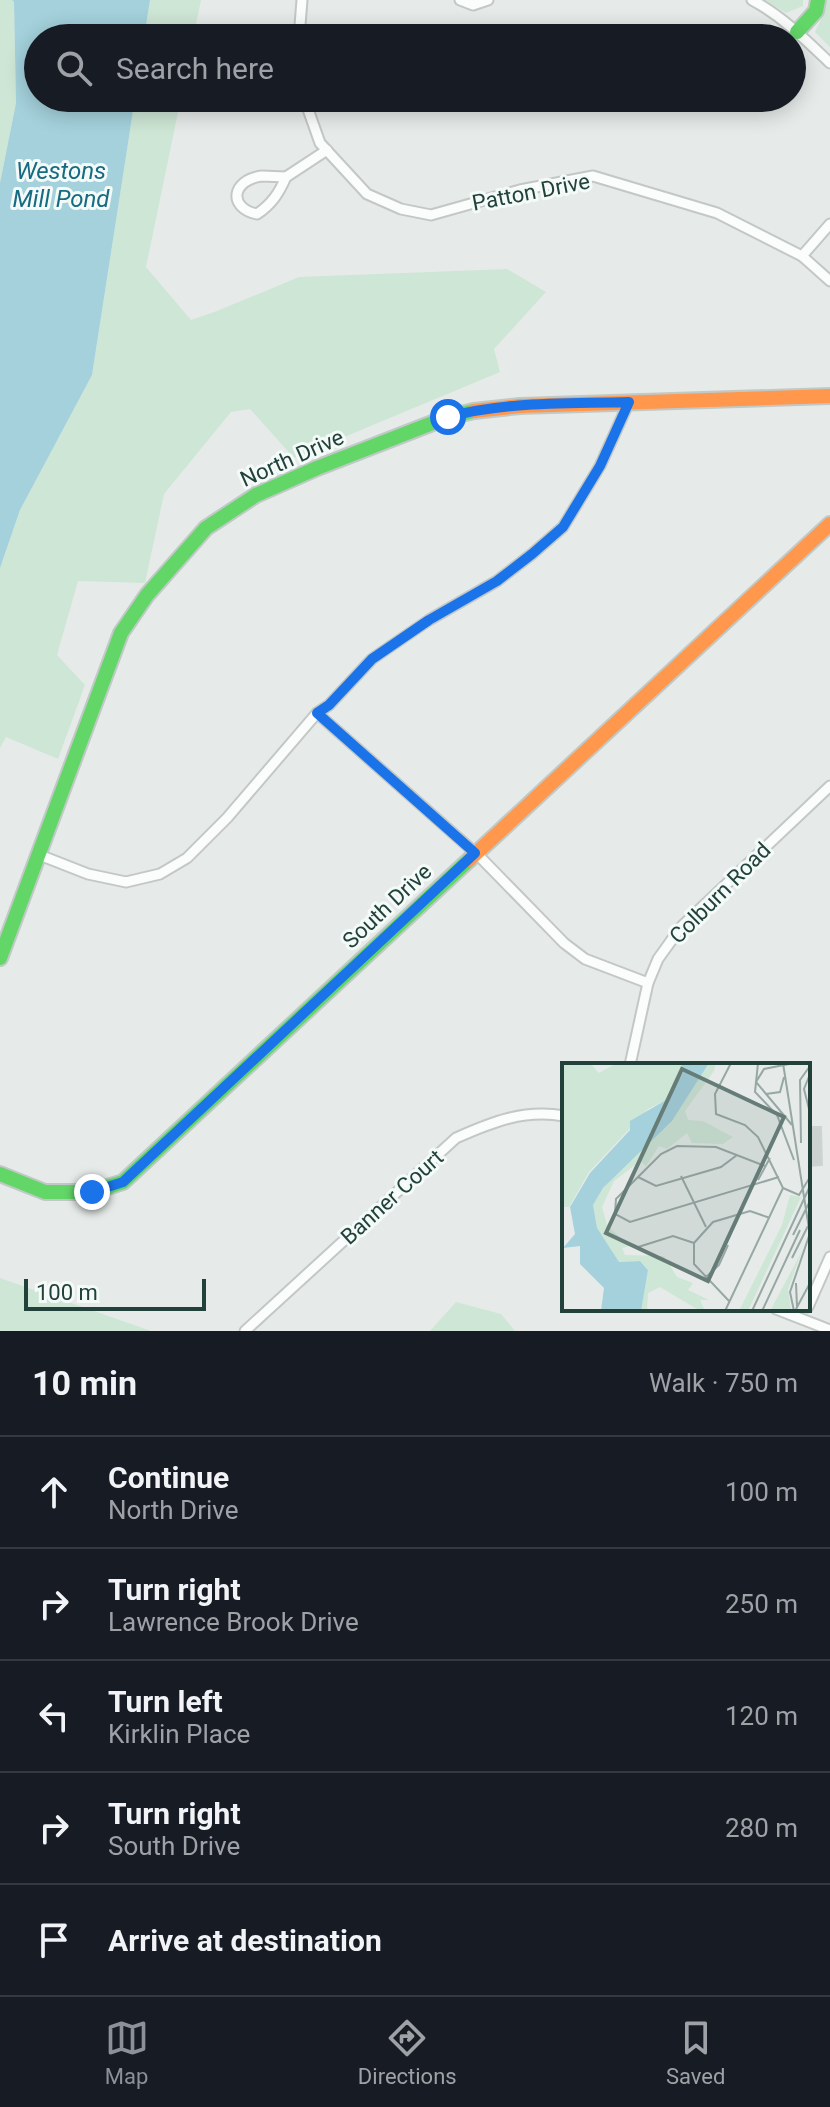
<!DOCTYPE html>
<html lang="en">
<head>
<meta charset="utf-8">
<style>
	body { margin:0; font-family:Roboto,sans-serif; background:#20242c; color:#f1f3f6 }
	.scale { position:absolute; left:24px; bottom:20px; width:182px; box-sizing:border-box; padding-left:8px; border:4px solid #21413a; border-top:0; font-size:22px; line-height:28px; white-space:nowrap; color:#21413a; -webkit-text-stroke:6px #f4faf7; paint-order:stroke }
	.stop { position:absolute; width:24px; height:24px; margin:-18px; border:6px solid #1a73e8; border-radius:50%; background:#fff }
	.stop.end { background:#1a73e8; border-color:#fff; box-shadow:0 2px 8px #0008 }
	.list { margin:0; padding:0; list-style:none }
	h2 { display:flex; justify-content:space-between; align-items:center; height:104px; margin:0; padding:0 32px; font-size:34px }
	h2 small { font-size:26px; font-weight:400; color:#9ea1a6 }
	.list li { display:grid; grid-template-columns:52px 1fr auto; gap:24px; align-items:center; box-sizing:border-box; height:112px; padding:0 32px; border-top:2px solid #363941 }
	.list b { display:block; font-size:30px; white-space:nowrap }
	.list p { margin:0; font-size:26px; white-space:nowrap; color:#9ea1a6 }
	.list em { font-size:26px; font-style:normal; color:#9ea1a6 }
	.icon { flex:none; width:44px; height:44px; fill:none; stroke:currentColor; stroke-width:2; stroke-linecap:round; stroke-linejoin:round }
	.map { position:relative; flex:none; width:830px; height:1331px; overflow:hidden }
	.search { position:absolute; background:#171b24; box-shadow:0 4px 20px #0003; left:24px; right:24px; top:24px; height:88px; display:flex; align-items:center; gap:20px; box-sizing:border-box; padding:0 28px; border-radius:44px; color:#9ea1a6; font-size:30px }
	.sheet { height:664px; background:#171b24 }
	nav { display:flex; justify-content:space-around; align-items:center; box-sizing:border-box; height:112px; border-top:2px solid #363941; background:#171b24; font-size:22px; color:#9ea1a6 }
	nav a { display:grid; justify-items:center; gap:4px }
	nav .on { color:#8c9099 }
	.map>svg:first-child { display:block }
	.green { fill:#cee6d6 }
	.water { fill:#a4d1dc }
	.building { fill:#ccd2d0; stroke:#ced4d2; stroke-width:2 }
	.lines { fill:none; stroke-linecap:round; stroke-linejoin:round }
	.street-casing { stroke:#c3c8c6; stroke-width:13 }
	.fast-casing { stroke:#c1c9c6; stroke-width:18 }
	.slow-casing { stroke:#c1c9c6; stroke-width:18 }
	.street { stroke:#fbfcfc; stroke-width:9 }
	.fast { stroke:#63d668; stroke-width:14 }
	.slow { stroke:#ff974d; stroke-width:14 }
	.route { stroke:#1a73e8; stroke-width:10 }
	.labels { text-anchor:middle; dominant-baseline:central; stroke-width:6; stroke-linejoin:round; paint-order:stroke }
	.street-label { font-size:22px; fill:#21413a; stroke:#f4faf7 }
	.water-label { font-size:24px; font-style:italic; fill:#166a82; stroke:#f4faf7 }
	.inset-road { fill:none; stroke:#97a7a3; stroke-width:2 }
	.view { fill:#667c77; fill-opacity:0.15; stroke:#667c77; stroke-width:4 }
	.inset-edge { fill:none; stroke:#21413a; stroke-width:4 }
</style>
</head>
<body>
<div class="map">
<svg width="830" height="1331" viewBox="0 0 830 1331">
	<rect width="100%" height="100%" fill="#e6ebe9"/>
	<g class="green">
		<path d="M0 0H12L14 2 16 103 0 183Z"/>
		<path d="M150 0H201L193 38H144Z"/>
		<path d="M765 0H803V6L786 13Z"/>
		<path d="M826 0H830V47L815 32 824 13Z"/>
		<path d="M135 98H181L146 267 191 320 217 311 299 277 507 269 546 292 494 349 500 372 294 458 250 409 231 412 164 494 145 583 78 581 57 655 85 685 58 759 6 737 0 748V568L20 510 92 375Z"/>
		<path d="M0 1278 151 1331H0Z"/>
		<path d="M456 1302 501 1314 515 1331H430Z"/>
	</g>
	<path class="water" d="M12 0H150L144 38H38V98H135L92 375 20 510 0 568V183L16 103 14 2Z"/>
	<path class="building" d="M808 1127H821L822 1165 808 1166Z"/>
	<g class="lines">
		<defs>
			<g id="street">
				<path d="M460 0 473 5 488 0"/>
				<path d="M752 0C782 16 806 40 830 63"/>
				<path d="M299 38 302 0"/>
				<path d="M304 98 320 143 367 194 401 209 431 215 520 190 593 176 717 213 802 256 830 281"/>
				<path d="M262 176 286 177C279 193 272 204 257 214 228 208 231 180 262 176Z"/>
				<path d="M286 177 327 150"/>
				<path d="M802 256 830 224"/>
				<path d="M317 713 480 857 564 943 585 959 648 983"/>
				<path d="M37 854 88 874 126 882 160 874 187 858 227 818 317 713 329 705 372 659 429 620 497 581 532 554 563 527 600 466 629 402"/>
				<path d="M630 1065 648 983 658 959 681 927 830 786"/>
				<path d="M808 1307 830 1257"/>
				<path d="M776 1309 830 1330"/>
				<path d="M245 1331 456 1138C492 1122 524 1109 564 1116"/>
			</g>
			<g id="fast">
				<path d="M797 32 816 11 818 0"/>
				<path d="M0 958 121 633 147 595 206 528 256 495 317 468 448 417 474 411"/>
				<path d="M0 1174 45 1192H92L123 1182 469 860"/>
			</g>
			<g id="slow">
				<path d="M474 411 520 406 830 396"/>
				<path d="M469 860 830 524"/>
			</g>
		</defs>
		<use href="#street" class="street-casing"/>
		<use href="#fast" class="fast-casing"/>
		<use href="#slow" class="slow-casing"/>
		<use href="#street" class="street"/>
		<use href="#fast" class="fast"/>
		<use href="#slow" class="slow"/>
	</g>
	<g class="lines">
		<path class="route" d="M92 1192 123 1182 475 853 317 713 329 705 372 659 429 620 497 581 532 554 563 527 600 466 629 402C569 404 506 401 448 417"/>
	</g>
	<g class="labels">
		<g class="street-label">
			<text transform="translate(531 192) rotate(-11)">Patton Drive</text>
			<text transform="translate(292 458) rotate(-24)">North Drive</text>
			<text transform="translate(720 893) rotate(-45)">Colburn Road</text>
			<text transform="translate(387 906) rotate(-43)">South Drive</text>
			<text transform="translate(392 1197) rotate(-42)">Banner Court</text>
		</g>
		<g class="water-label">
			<text x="61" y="171">Westons<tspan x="61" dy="28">Mill Pond</tspan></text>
		</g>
	</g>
	<g transform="translate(562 1063)">
		<rect width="248" height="248" fill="#e6ebe9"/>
		<path d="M0 0H28L37 10 55 0H119L122 7 104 37 86 46 27 109 7 144H0ZM147 0H154L152 8 123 48 126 57 141 58 171 74 161 81 130 80 125 70 105 86 97 83 84 103 78 98 52 118 40 144 45 162 67 183 60 185 63 192 102 193 115 214 131 220 126 227 147 237H138L143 248H138L98 224 86 230 85 248H79L86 206 78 198 57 199 35 166 31 142 41 125 110 58ZM228 132 239 134 186 248H177L220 162ZM240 188 226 226 229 248H208Z" fill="#cee6d6"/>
		<path d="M119 0H147L110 58 41 125 31 142 35 165 57 199 78 198 86 207 79 248H39L42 225 18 201V183L1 185 13 171 8 144 28 110 68 67V58L104 37 122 8Z" fill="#a4d1dc"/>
		<path class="inset-road" d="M169 0 153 31 154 51 183 62 196 74 221 125M196 0 193 29 215 52 232 97M221 0 248 172M204 31 218 29 222 14M247 46 242 26 248 11M230 62 194 19 202 6 232 0M239 80 238 17 248 3M203 103 154 84 115 83 99 91 54 136 53 151 68 159 217 114M119 113 144 164M76 114 94 123 159 104 175 92M196 117 208 95M221 125 237 132 248 114M231 172 248 138M73 185 111 173 132 180M230 195 246 163M143 215 157 202 166 182M234 220 235 244M167 238 132 201V180L151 159 188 148 208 155M234 246 248 220M163 248 221 125M190 248 248 123M200 248 238 167M232 248 228 229 247 173"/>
		<path class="view" d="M120 6 222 54 146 218 44 170Z"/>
		<rect width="248" height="248" class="inset-edge"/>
	</g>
</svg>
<div class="scale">100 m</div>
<div class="stop" style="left:448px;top:417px"></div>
<div class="stop end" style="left:92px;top:1192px"></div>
<div class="search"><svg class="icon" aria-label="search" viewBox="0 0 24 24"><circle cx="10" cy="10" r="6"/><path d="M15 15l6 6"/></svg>Search here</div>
</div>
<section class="sheet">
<h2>10 min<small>Walk · 750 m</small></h2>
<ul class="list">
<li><svg class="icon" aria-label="ahead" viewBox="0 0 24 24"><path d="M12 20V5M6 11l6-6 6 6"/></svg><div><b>Continue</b><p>North Drive</p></div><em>100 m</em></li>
<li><svg class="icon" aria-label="right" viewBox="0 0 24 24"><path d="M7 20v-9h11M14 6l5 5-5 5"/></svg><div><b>Turn right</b><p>Lawrence Brook Drive</p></div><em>250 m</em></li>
<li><svg class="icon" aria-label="left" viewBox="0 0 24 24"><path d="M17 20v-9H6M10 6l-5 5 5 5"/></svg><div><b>Turn left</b><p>Kirklin Place</p></div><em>120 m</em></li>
<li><svg class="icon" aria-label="right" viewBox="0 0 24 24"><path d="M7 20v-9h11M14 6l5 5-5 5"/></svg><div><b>Turn right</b><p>South Drive</p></div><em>280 m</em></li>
<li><svg class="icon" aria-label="arrive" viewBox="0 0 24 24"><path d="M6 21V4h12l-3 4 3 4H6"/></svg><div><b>Arrive at destination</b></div></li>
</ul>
</section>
<nav>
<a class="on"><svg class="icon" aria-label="map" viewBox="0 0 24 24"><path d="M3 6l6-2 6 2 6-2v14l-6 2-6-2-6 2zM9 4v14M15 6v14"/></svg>Map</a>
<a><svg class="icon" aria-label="directions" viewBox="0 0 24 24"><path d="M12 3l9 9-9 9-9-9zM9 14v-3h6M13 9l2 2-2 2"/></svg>Directions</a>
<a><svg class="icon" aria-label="saved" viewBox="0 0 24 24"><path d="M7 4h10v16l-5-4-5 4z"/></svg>Saved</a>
</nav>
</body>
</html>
